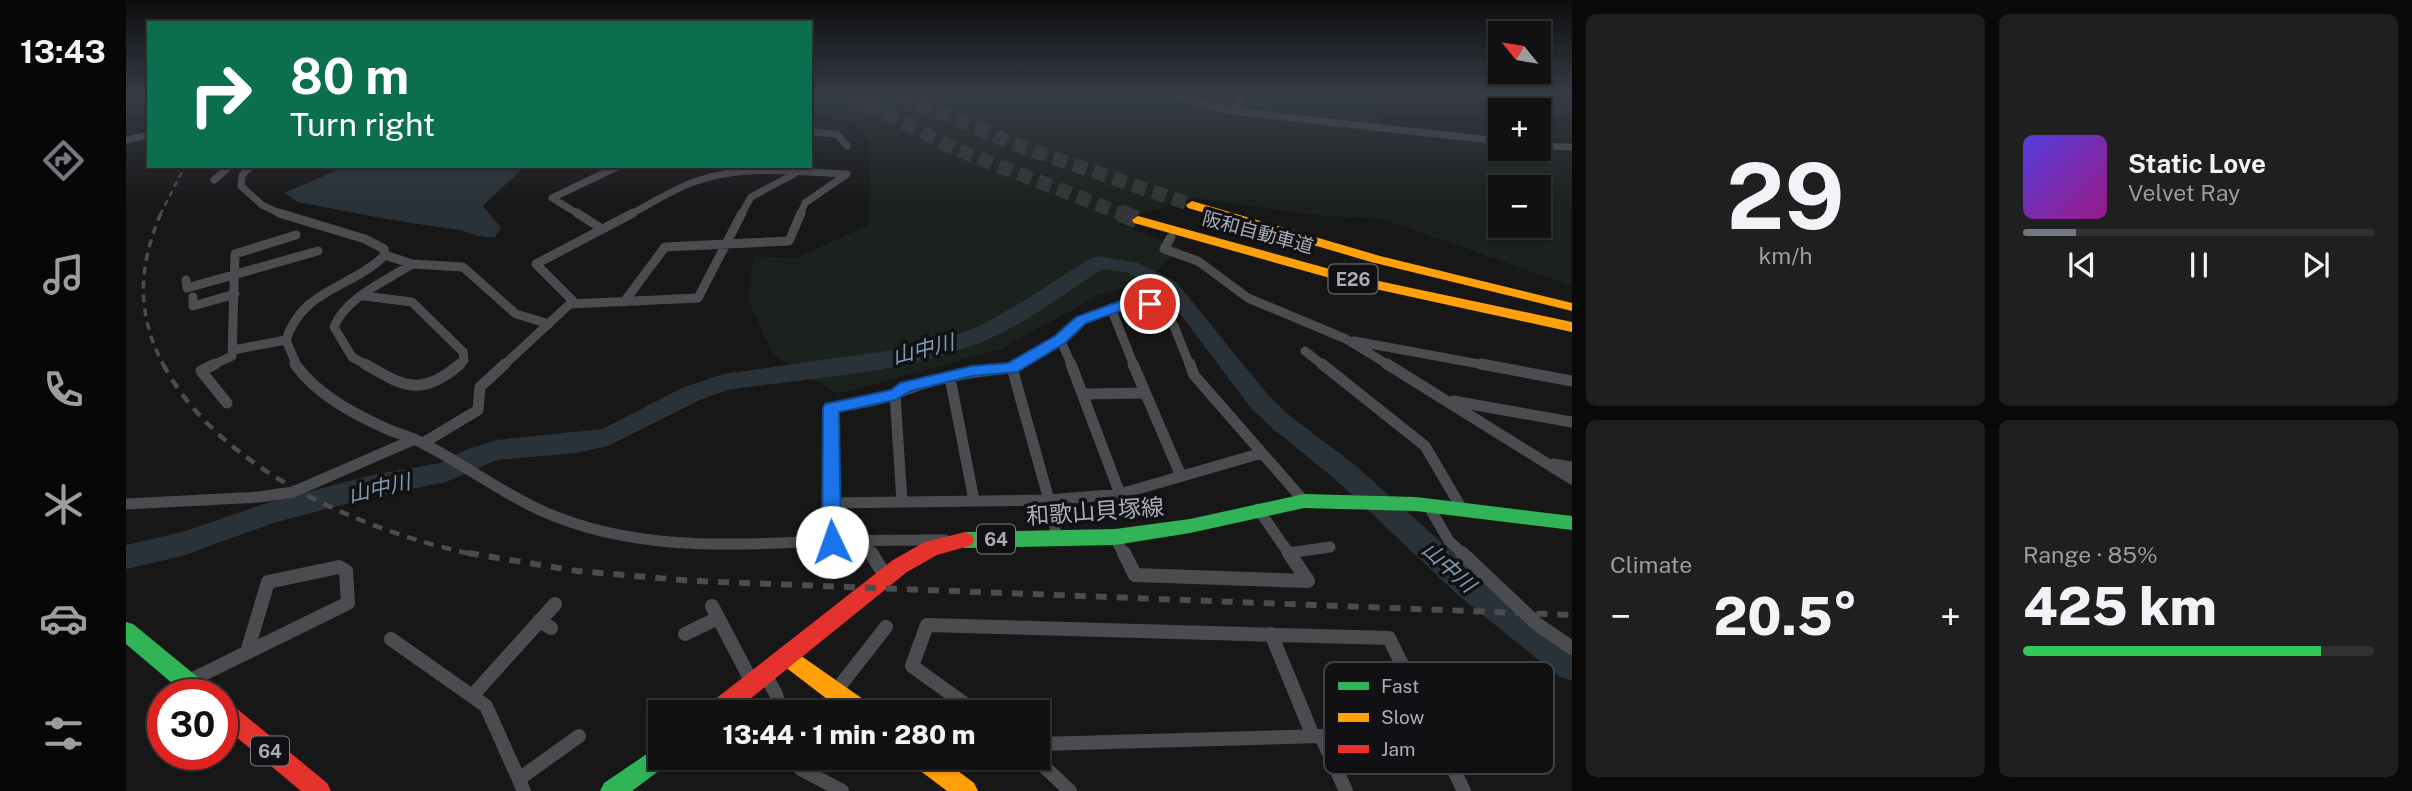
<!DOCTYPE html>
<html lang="en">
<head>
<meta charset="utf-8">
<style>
  :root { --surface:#111; --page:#1e1f1f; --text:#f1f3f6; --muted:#9c9d9f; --line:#303131; --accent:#757880 }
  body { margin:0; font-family:"Public Sans","Noto Sans JP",sans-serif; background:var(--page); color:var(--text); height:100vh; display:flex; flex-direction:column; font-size:26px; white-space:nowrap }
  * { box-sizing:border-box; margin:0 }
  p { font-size:23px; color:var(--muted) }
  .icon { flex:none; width:38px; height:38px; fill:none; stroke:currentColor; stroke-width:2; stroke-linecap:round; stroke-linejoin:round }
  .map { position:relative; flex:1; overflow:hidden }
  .sheet { display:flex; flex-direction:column; gap:14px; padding:14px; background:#090909; width:840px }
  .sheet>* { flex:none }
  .guide { position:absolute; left:21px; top:21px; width:665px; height:147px; border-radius:0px; box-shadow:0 2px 5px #0004,0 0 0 2px var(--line); background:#0b6e4f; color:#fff; overflow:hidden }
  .needle { width:46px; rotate:300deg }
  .controls { position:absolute; left:1362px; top:21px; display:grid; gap:14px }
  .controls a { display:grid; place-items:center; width:63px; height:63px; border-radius:0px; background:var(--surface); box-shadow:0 2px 5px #0004,0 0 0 2px var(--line); font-size:35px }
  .speed { position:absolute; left:21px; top:679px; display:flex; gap:14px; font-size:35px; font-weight:700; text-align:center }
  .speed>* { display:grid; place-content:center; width:91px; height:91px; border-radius:50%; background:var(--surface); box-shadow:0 2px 5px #0004,0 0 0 2px var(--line); line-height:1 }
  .speed .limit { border:10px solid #d22; background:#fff; color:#111 }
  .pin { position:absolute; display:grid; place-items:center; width:60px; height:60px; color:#fff; margin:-30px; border:4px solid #fff; border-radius:50%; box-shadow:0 2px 7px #0007 }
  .me { position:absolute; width:77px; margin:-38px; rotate:357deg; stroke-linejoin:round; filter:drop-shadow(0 0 5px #0008) }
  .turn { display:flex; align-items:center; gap:24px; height:147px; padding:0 28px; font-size:32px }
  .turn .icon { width:91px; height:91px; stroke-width:2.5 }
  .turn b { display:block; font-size:49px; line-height:60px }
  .big { font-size:52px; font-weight:800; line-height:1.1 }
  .sheet .widget { flex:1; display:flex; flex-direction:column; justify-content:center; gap:10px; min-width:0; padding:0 24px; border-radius:10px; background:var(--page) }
  .sheet .dial { align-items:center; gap:0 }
  .dial b { font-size:91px; line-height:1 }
  .song { display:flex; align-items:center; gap:21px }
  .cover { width:84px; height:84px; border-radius:10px; background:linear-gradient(135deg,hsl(250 70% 55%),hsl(310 70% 35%)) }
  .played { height:7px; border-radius:4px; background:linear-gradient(90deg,var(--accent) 15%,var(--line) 15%) }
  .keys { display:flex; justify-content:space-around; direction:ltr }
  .heat { display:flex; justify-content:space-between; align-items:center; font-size:38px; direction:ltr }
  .charge { height:10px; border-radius:5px; background:linear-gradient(90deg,#34c759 85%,var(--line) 0) }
  .sheet .tiles { flex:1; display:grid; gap:14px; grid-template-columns:repeat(2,1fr) }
  .trip { position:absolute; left:522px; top:700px; width:402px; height:70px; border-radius:0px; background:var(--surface); box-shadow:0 2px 5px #0004,0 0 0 2px var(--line); font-weight:800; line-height:70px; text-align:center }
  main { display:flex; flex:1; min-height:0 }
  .tab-bar { display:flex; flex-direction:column; width:126px; justify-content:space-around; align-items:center; background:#070707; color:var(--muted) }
  .tab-bar .icon { width:49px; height:49px }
  .tab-bar .selected { color:var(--accent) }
  .tab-bar b { font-size:32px; color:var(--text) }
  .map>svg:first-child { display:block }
</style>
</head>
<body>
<main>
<nav class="tab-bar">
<b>13:43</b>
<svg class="icon selected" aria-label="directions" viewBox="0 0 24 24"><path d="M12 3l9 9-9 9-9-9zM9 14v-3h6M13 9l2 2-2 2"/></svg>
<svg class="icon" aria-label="music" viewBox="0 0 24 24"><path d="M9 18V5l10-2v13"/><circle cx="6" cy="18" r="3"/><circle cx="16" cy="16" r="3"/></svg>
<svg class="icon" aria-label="phone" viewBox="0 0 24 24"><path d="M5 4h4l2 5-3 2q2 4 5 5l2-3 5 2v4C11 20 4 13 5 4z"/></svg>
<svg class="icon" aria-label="climate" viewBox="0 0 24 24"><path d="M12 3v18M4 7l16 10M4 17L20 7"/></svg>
<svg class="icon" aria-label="car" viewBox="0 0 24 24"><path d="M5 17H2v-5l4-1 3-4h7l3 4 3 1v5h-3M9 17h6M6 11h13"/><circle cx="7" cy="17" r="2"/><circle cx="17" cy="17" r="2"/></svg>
<svg class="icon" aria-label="filters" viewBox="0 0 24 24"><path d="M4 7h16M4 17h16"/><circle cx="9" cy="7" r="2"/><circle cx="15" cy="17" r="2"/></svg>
</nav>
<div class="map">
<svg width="1446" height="791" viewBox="0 0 1446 791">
  <rect width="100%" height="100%" fill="#171717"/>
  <path fill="#1b211c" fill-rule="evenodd" d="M 684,94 L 753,97 L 758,94 L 1029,94 C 1081,117 1141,119 1197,124 C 1256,130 1315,137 1374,145 L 1374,149 L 1405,149 L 1446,154 L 1446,286 L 1257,219 L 1186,215 L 1068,198 L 989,222 L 1055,248 L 1019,281 L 971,296 L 875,349 L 712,394 L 647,355 L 622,299 L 628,256 L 670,258 L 744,224 L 743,140 L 725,122 L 684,115 ZM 1374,187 L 1412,187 L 1412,226 L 1374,226 Z
    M 1055,94 L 1241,94 L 1257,125 L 1125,111 Z
    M 1317,94 L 1388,94 L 1394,96 L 1393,102 L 1424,109 L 1438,105 L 1446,107 L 1446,118 L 1412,116 L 1412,110 L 1379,110 Z"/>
  <path fill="#2a3239" d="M 221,166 L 399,166 L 357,206 L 375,228 L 369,237 C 353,239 342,231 327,229 C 274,222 223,212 172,202 L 158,193 Z"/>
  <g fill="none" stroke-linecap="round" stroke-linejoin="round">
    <path fill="#2a3239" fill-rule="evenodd" d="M 972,256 L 1012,263 L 1050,282 L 1143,396 L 1164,416 L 1229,465 L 1354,577 L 1446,646 L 1446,681 L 1434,677 L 1332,595 L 1209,479 L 1146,428 L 1125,408 L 1036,290 L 1000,272 L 976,269 C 941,292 906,319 867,337 C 794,372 682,378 601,390 L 574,400 L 482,446 L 450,453 L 371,460 L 320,482 L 246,497 L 147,523 L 56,556 L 0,569 L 0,545 L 56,532 L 144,502 L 246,475 L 314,463 L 342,449 L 371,440 L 476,429 L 556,388 L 597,374 L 781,348 L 824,337 L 852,327 L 891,305 L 965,258 Z"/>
    <path stroke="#343537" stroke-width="14" stroke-dasharray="14 7" stroke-linecap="butt" d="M 721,94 L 827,148 L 999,215
      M 772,94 L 890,145 L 1066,205"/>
    <path stroke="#343537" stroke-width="18" stroke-dasharray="18 9" stroke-linecap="butt" d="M 994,213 L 1012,220"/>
    <path stroke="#4b4c50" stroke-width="7" d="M 1047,94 L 1087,107 L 1130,114 L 1374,141
      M 1109,110 L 1118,94
      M 684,132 L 711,134 L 721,146
      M 0,140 L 23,135
      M 1412,146 L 1446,147
      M 126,166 L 116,175 L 115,186 L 136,205 L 157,215
      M 88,180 L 104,166
      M 454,215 L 426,198 L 493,166
      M 503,215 C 525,204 548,188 571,181 C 618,164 672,172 721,174 L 679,203 L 674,215
      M 615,215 L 625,197 L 668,174"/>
    <path stroke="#4b4c50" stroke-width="9" d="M 153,213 L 239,239 L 258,249 L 259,255 C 225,289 177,288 160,340 L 171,366
      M 451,213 L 476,229
      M 1045,237 L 1038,249 L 1072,261 L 1122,298 L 1220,339 L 1264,366
      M 259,255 L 286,264 L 337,267 L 390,314 L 423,324
      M 60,280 L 61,288 L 192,251
      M 238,296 L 286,302 L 337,352 L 338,360 L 332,366
      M 67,297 L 67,306 L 109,294
      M 498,302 L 539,247 L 663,241 L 675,213
      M 444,304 L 572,298 L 616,213
      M 985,308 L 1008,366
      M 934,339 L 946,366
      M 1228,341 L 1364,366
      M 107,350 L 160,340
      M 1179,351 L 1198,366
      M 85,366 L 106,356 L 109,254 L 170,235
      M 242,366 L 226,357 L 208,327 C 220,297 260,281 286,264
      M 377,366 L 447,301 L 410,264 L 507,213
      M 889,366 L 934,339 L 955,320 L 1003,302 L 1024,304 L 1035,309 L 1048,326 L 1064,366"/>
    <path stroke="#4b4c50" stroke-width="11" d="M 89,364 L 75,371 L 101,403
      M 169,364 C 190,394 226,413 259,428 C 272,434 286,437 298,444 C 338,464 374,492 414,510 C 506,552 604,545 702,541 C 741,540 780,540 819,540
      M 239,364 C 277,386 295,398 334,364
      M 892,364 L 886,368 L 923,500
      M 945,364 L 994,494
      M 1007,364 L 1055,476
      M 1196,364 L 1299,446 L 1336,509
      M 1261,364 L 1446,479
      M 1355,364 L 1446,381
      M 824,378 L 848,500
      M 769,394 L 776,502
      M 958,394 L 1018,393
      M 1327,401 L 1446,422
      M 297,443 L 352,410 L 354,387 L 379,364
      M 1136,453 L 1178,501
      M 1427,464 L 1446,467
      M 923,500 L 931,538
      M 923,500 L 994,494 L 1136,453 L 1068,375 L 1064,364
      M 704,503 L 923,500
      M 0,504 L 133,497 L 167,492 L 289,439
      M 1302,505 L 1323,541 L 1338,555
      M 1132,509 L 1164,555
      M 989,537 L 998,555
      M 736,540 L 746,555
      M 706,542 L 705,408 C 725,404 750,402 769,394 C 807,378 845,371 886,368
      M 1162,553 L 1204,547"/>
    <path stroke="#4b4c50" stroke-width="14" d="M 745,553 L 760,577
      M 998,553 L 1009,575 L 1182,581 L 1163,553
      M 1336,553 L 1411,624 L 1446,648
      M 586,606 L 627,684
      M 413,621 L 425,628
      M 559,634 L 592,618
      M 1145,634 L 1187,736
      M 265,639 L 360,706 L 398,791
      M 639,674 L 650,694 L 655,712
      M 61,682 L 222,603 L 220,571 L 213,567 L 142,582 L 121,652
      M 709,692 L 760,627
      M 346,696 L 429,604
      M 850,712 L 786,666 L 801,625 L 1263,638 L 1338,791
      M 912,744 L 1195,736 L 1220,791
      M 665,758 L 675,769 L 716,791
      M 909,758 L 944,791
      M 393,779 L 453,736"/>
    <path fill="#30b455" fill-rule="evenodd" d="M 1178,494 L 1290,497 L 1446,516 L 1446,530 L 1290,511 L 1178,508 L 1064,533 L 989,545 L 839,548 L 832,545 L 830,540 L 832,535 L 839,532 L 989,529 L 1064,519 Z
      M 0,622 L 7,624 L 85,688 L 88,695 L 60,695 L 0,644 Z
      M 534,745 L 534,758 L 545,758 L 542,764 L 506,791 L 474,791 L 478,783 Z"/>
    <path fill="#ff9f0a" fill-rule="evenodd" d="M 1066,201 L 1254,256 L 1446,303 L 1446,311 L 1245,262 L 1062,208 L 1060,205 Z
      M 1012,216 L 1229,276 L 1446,322 L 1446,332 L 1222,283 L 1008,223 L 1006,220 Z
      M 661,646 L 744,704 L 747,712 L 718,712 L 654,663 L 650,656 L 654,649 Z
      M 785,758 L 815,758 L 848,783 L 852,791 L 821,791 L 788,766 Z"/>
    <path fill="#e5322d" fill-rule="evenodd" d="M 839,532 L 846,535 L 848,540 L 846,545 L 811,555 L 781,572 L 608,712 L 580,712 L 583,704 L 767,560 L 799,542 Z
      M 96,700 L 104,703 L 201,783 L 205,791 L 175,791 L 96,725 Z"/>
    <path stroke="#4b4c4f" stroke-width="2.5" stroke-dasharray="6 4.5" stroke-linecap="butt" d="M 34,215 L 59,166"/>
    <path stroke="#4b4c4f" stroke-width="3.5" stroke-dasharray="8 6" stroke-linecap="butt" d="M 35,213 C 12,267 10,314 38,366"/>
    <path stroke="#4b4c4f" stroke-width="4.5" stroke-dasharray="10 8" stroke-linecap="butt" d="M 37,364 C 93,470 238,532 350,555"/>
    <path stroke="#4b4c4f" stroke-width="6" stroke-dasharray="11 10" stroke-linecap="butt" d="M 342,553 L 451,571 L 568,581 L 1446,615"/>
  </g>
  <linearGradient id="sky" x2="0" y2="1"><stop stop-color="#0d0d0d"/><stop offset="0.46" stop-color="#363c47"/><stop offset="1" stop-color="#363c47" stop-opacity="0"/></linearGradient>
  <rect width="1446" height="205" fill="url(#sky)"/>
  <path fill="#1a73e8" stroke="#114b97" stroke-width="2" d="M 1003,298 L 1024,300 L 1031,304 L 1024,309 L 1005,307 L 960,323 L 939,343 L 891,372 L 846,376 L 785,391 L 769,400 L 713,412 L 715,542 L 712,548 L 706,550 L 699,548 L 696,542 L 697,408 L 699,404 L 765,390 L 774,383 L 846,366 L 882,363 L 929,336 L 950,317 Z"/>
  <g text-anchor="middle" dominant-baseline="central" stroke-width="7" stroke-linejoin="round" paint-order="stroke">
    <g fill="#111113" stroke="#7b7e86" stroke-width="2">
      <rect x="1202.5" y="264.5" width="49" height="29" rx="5"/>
      <rect x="851" y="524.5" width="38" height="29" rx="5"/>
      <rect x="125" y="736.5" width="38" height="29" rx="5"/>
    </g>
    <g font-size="18" font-weight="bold" fill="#a8adb8">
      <text x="1227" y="279">E26</text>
      <text x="870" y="539">64</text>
      <text x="144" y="751">64</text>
    </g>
    <g font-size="19" fill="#a8adb8" stroke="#111113">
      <text transform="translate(1132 232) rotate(15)">阪和自動車道</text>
    </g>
    <g font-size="21" font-style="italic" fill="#7f9bb3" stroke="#111113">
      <text transform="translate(797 349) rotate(-14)">山中川</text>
      <text transform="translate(253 488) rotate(-13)">山中川</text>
      <text transform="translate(1323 567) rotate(42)">山中川</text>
    </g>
    <g font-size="23" fill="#a8adb8" stroke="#111113">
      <text transform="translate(969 511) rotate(-4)">和歌山貝塚線</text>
    </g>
  </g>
  <rect x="1198" y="662" width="230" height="112" rx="10" fill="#111113" stroke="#3e4045" stroke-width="2"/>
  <rect x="1212" y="682" width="31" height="8" fill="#30b455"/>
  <rect x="1212" y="713" width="31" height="9" fill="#ff9f0a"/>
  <rect x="1212" y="745" width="31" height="8" fill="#e5322d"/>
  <g font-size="19" fill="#a8adb8">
    <text x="1255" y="693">Fast</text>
    <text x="1255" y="724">Slow</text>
    <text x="1255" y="756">Jam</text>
  </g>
</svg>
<div class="controls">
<a><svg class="needle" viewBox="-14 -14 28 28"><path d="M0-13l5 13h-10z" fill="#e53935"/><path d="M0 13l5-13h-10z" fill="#9c9d9f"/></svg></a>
<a>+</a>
<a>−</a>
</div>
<div class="speed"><div class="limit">30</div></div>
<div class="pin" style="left:1024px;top:304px;background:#d93025"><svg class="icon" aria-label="arrive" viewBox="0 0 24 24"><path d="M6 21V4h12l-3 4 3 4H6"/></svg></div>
<svg class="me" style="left:706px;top:542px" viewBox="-20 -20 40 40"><circle r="19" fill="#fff"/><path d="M0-13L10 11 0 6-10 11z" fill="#1a73e8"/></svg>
<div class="trip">13:44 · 1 min · 280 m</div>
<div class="guide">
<div class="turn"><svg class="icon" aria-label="right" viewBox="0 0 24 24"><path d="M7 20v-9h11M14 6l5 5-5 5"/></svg><div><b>80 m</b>Turn right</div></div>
</div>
</div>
<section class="sheet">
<div class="tiles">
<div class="widget dial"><b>29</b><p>km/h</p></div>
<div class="widget">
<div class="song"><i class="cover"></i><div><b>Static Love</b><p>Velvet Ray</p></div></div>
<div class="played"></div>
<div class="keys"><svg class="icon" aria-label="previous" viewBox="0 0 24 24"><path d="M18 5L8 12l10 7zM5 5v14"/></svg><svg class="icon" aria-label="pause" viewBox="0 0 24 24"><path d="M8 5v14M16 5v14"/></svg><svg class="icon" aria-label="next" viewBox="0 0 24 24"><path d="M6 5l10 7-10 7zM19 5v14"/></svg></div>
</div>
<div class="widget"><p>Climate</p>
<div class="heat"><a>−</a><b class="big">20.5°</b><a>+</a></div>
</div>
<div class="widget"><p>Range · 85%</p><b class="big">425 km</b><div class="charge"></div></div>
</div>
</section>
</main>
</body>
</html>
